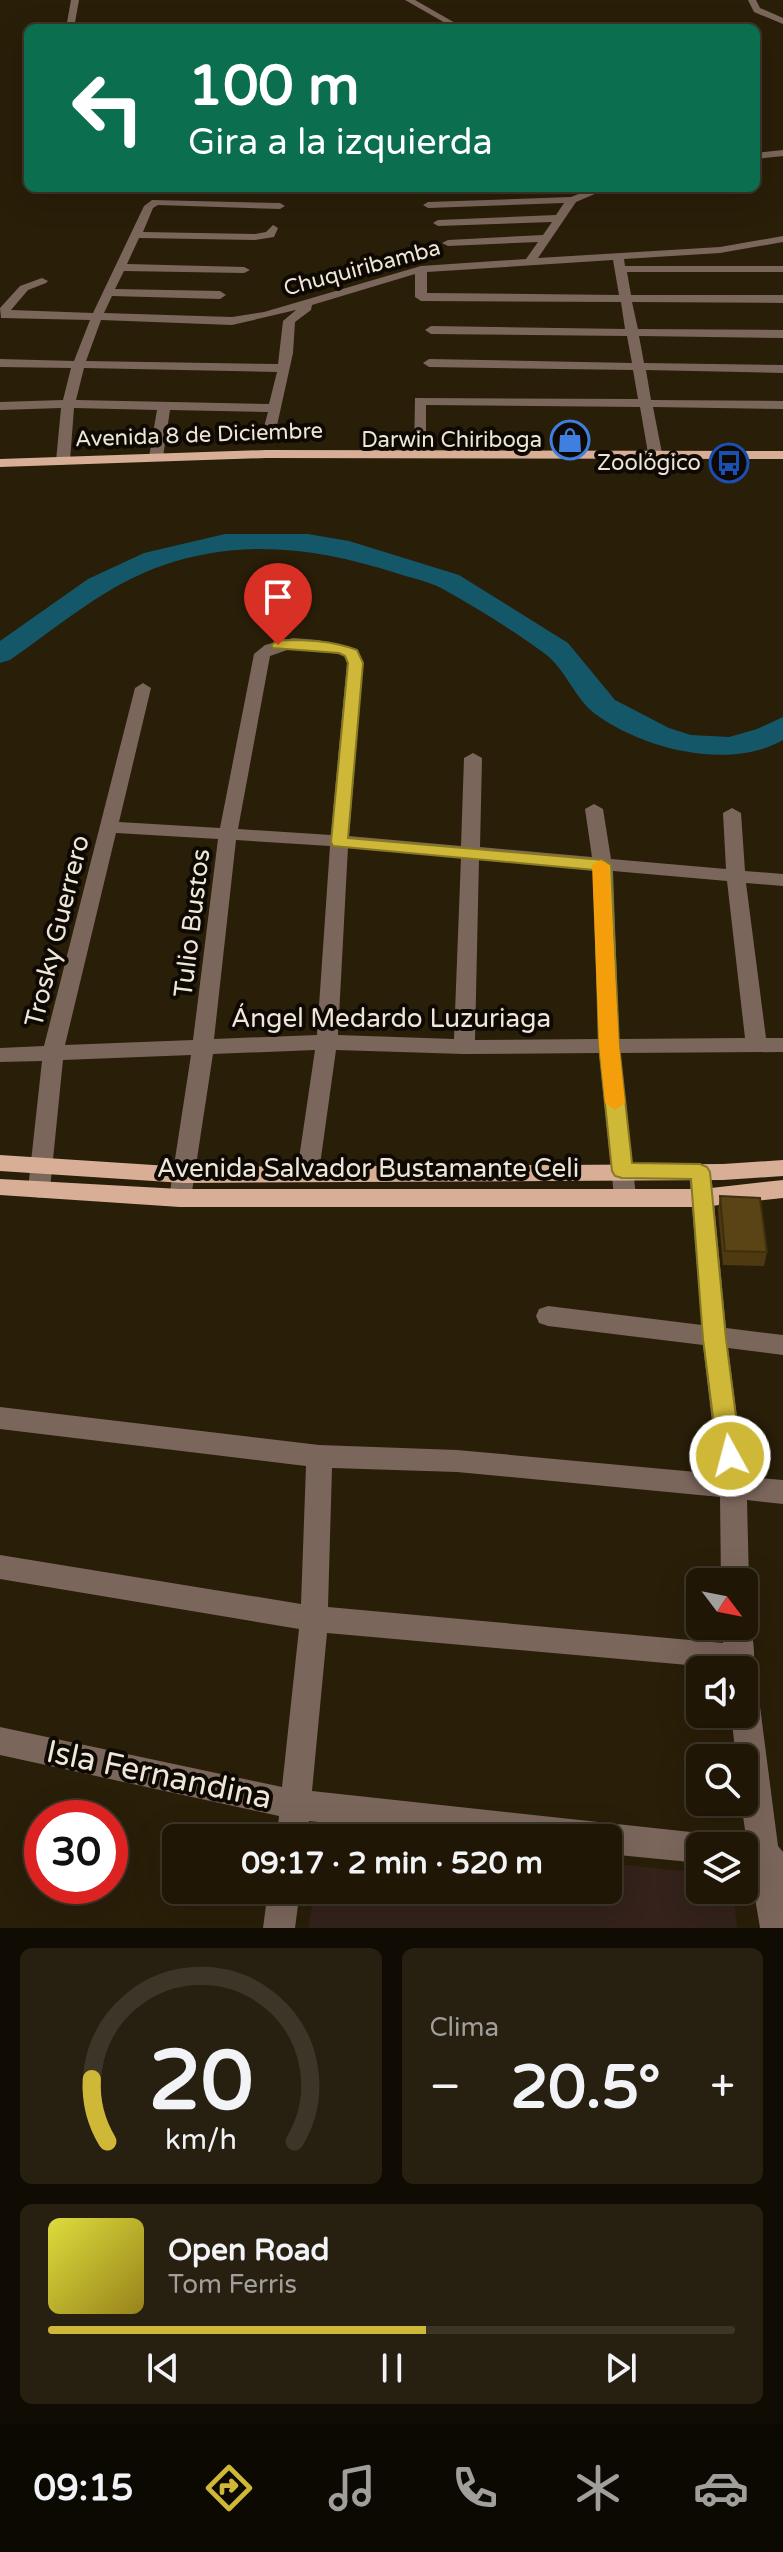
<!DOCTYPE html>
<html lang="es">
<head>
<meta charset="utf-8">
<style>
  :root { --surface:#1f1606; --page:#271f10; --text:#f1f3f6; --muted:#a19f9b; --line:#3c3528; --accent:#cfb837 }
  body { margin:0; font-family:"Varela Round",sans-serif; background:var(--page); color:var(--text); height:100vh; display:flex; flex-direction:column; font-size:30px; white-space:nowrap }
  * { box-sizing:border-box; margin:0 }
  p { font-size:26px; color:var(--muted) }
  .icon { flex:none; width:44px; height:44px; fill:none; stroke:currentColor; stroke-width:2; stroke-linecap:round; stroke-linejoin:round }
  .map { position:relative; height:1928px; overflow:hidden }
  .drawer { display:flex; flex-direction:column; gap:20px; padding:20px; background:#110c03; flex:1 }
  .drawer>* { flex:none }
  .hud { position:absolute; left:24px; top:24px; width:736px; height:168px; border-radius:12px; box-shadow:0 8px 32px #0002,0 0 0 2px var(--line); background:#0b6e4f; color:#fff; overflow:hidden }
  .needle { width:52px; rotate:122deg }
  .controls { position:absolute; left:686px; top:1568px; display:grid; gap:16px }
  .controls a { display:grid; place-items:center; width:72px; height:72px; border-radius:12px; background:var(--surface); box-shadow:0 8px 32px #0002,0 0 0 2px var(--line); font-size:40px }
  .speed { position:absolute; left:24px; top:1800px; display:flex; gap:16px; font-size:40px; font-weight:700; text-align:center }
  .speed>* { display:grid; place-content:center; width:104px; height:104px; border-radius:50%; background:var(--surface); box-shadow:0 8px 32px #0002,0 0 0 2px var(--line); line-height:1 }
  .speed .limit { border:12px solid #d22; background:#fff; color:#111 }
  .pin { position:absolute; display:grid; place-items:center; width:68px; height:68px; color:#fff; margin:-82px -34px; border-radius:50% 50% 50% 0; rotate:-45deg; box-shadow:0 0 8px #0007 }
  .pin .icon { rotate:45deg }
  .me { position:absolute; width:88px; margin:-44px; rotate:353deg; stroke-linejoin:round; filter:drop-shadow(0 0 6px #0008) }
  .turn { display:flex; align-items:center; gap:28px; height:168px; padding:0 32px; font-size:36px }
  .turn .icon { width:104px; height:104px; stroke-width:2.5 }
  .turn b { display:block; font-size:56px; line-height:68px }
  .big { font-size:60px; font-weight:800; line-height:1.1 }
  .drawer .card { flex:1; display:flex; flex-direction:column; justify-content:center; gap:12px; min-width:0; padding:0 28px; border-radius:12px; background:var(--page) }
  .drawer .dial { align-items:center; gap:0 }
  .dial svg { height:208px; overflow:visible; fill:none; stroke:var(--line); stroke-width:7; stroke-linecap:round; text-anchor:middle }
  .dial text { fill:var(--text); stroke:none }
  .song { display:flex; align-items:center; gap:24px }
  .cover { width:96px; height:96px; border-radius:12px; background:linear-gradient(135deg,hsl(60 70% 55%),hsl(50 70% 35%)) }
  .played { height:8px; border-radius:4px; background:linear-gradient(90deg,var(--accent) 55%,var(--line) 55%) }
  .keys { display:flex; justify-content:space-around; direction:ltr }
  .heat { display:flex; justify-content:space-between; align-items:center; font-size:44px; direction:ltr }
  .drawer .tiles { flex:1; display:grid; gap:20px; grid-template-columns:1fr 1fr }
  .card:last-child { grid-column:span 2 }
  .trip { position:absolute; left:162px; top:1824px; width:460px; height:80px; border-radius:12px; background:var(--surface); box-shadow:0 8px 32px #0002,0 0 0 2px var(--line); font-weight:800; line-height:80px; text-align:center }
  .tabs { display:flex; height:128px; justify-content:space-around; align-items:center; background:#0c0902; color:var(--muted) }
  .tabs .icon { width:56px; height:56px }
  .tabs .current { color:var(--accent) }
  .tabs b { font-size:36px; color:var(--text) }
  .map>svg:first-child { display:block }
</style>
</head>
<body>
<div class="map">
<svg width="783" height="1928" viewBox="0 0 783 1928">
  <rect width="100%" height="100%" fill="#291e08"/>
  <path fill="#34221b" d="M 608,1863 L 700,1873 L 700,1890 L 733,1890 L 737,1928 L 308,1928 L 315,1890 L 608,1890 Z"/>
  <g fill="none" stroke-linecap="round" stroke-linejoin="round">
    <path fill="#145768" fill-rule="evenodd" d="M 225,534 L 308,534 L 349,541 L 459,575 L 568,643 L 615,700 L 669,728 L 691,735 L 729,737 L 757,729 L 783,717 L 783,740 C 729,771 642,749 594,713 C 574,697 565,668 544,653 C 512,630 476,607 441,588 C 428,581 410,578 396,573 C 318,548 243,538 164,565 C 107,584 59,626 10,660 L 0,663 L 0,641 L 88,579 L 144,553 Z"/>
    <path fill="#7b665b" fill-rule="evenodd" d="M 71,0 L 79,0 L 74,28 L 66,28 Z
      M 405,0 L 415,0 L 464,28 L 454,28 Z
      M 748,0 L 756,0 L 760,8 L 783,18 L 783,24 L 754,12 Z
      M 783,150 L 783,156 L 756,159 L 756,153 Z
      M 336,188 L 357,188 L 352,191 Z
      M 594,188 L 609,188 L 576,202 L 538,258 L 720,247 L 783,236 L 783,242 L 720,253 L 624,259 L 625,266 L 783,266 L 783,272 L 627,272 L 631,295 L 783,295 L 783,303 L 632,302 L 638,329 L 783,330 L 783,338 L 639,336 L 644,363 L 783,365 L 783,373 L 646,370 L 651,400 L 783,401 L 783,409 L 653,407 L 662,453 L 655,457 L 648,453 L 640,407 L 426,405 L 426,453 L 414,456 L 415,398 L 638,399 L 633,370 L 429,367 L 423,363 L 429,359 L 632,363 L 627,336 L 431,334 L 425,330 L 431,326 L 625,329 L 621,302 L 421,301 L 415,297 L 415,274 L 312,305 L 311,310 L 295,322 L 293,353 L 276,430 L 264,427 L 268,412 L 170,410 L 163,457 L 156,461 L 149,457 L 157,410 L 74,408 L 70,461 L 63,465 L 56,461 L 61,408 L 0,410 L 0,402 L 63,400 L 71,368 L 0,367 L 0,359 L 74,361 L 90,320 L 1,318 L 0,308 L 20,286 L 42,278 L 48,281 L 46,283 L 28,290 L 11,310 L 93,313 L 144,206 L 152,200 L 280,203 L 285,206 L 280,209 L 158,205 L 153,208 L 143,232 L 255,234 L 266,232 L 273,225 L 278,228 L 274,237 L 255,240 L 139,238 L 127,264 L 244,267 L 250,270 L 244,273 L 124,271 L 115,289 L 220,291 L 226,295 L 220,299 L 112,296 L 104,313 L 232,317 L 264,312 L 421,266 L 526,259 L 538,242 L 448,246 L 442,243 L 448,240 L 543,235 L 552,222 L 438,226 L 433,223 L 438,220 L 556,215 L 564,203 L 428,208 L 423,205 L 428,202 L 571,197 ZM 613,260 L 619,295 L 427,293 L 427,272 ZM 296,310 L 283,321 L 278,364 L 86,361 L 101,320 L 232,325 ZM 84,368 L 277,372 L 269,404 L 76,400 Z
      M 741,188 L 751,188 L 751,189 L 746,192 Z
      M 293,638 L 318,640 L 358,650 L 363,663 L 349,836 L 461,846 L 464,758 L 473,753 L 482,758 L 480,847 L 592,857 L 585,809 L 594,804 L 603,809 L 611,859 L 726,869 L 723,813 L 732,808 L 741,813 L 745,871 L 783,874 L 783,886 L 746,883 L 766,1038 L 783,1038 L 783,1052 L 620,1053 L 636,1196 L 633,1202 L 625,1205 L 617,1202 L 614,1196 L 599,1053 L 464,1054 L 336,1050 L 319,1172 L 316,1178 L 308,1180 L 300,1178 L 297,1172 L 315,1050 L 213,1054 L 191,1198 L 188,1204 L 180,1207 L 172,1204 L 169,1198 L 191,1055 L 63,1060 L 50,1189 L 47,1195 L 39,1198 L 31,1195 L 28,1189 L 42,1061 L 0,1062 L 0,1048 L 44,1046 L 135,688 L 143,683 L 151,688 L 119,822 L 220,828 L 254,654 L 265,645 ZM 293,648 L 318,649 L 345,656 L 347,663 L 331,835 L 238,829 L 270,656 ZM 116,833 L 218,839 L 193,1040 L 65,1045 ZM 236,840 L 330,846 L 317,1035 L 214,1039 ZM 348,847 L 461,857 L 454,1039 L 338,1035 ZM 479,859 L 594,869 L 598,1039 L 475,1040 ZM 613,871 L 727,881 L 745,1038 L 619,1039 Z
      M 700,1164 L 708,1166 L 711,1172 L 726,1328 L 783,1335 L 783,1355 L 728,1348 L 745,1477 L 783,1480 L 783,1504 L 747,1500 L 749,1582 L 745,1591 L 744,1582 L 721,1582 L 720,1497 L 457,1472 L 332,1468 L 328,1607 L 723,1643 L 722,1626 L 744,1626 L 744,1616 C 755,1630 757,1664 750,1680 L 744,1682 L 744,1670 L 327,1633 L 312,1791 L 700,1833 L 711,1837 L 715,1846 L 700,1846 L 700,1863 L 608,1854 L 608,1838 L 463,1838 L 309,1821 L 307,1838 L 277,1838 L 279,1816 L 0,1755 L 0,1727 L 282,1787 L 299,1629 L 0,1579 L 0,1555 L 301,1604 L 306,1466 L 0,1429 L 0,1407 L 319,1445 L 457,1450 L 718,1474 L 703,1345 L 548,1326 L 539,1323 L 536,1316 L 539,1309 L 548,1306 L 702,1325 L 689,1172 L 692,1166 Z
      M 744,1685 L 754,1689 L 759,1699 L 778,1846 L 783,1852 L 783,1928 L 760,1928 L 750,1868 L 744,1867 L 744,1846 L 731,1846 L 733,1841 L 746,1837 L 741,1802 L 744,1802 L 744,1758 L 736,1758 L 731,1714 L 744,1714 Z
      M 268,1890 L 300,1890 L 295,1928 L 263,1928 Z"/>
    <path fill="#d8ae97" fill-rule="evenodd" d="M 266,450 L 783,451 L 783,459 L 266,458 L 0,467 L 0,459 Z
      M 0,1155 L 184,1167 L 723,1164 L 783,1160 L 783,1176 L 723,1180 L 184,1183 L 0,1171 Z
      M 0,1179 L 180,1189 L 702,1189 L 783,1180 L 783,1198 L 702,1207 L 180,1207 L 0,1195 Z"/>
  </g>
  <path fill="#4d3a11" d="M 720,1196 L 767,1252 L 764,1266 L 723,1265 L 718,1211 Z"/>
  <path fill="#5a4314" stroke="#3f2f0e" stroke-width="2" d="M 720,1196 L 760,1198 L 767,1252 L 725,1251 Z"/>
  <path fill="#cfb837" stroke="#877824" stroke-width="2" d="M 278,640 C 305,640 331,640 357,650 L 363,663 L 348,838 L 603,860 L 611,865 L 619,1045 L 632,1163 L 700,1164 L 707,1167 L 710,1172 L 726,1339 L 741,1456 L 738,1464 L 730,1467 L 721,1464 L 718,1456 L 703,1339 L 691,1179 L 622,1178 L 615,1176 L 612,1171 L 599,1045 L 594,870 L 333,846 L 331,842 L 348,663 L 345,656 L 339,653 L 273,648 L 271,645 Z"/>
  <path fill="#f59e0b" d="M 601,860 L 609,865 L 619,1045 L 625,1103 L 615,1110 L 605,1103 L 599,1045 L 592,865 Z"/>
  <defs>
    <symbol id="shop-ring" viewBox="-11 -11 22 22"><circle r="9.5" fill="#0e0903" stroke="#3f7fe0" stroke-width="1.5"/><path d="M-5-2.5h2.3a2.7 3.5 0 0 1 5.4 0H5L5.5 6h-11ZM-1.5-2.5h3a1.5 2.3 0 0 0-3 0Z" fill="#3f7fe0"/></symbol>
    <symbol id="bus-ring" viewBox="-11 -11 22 22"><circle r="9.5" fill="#0e0903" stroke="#1a4fb4" stroke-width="1.5"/><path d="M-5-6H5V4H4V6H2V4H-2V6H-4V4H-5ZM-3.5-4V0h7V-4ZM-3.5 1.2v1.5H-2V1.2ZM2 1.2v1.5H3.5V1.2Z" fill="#1a4fb4"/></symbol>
  </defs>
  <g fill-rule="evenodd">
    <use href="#shop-ring" x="548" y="418" width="44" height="44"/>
    <use href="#bus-ring" x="707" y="441" width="44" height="44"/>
  </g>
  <g text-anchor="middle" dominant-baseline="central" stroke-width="8" stroke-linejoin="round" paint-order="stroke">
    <g font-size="22" fill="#eee6d9" stroke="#0e0903">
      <text transform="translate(362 268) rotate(-15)">Chuquiribamba</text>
      <text transform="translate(199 435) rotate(-2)">Avenida 8 de Diciembre</text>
    </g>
    <g font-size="22" fill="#eee6d9" stroke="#0e0903" text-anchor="end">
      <text x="542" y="440">Darwin Chiriboga</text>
      <text x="701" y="463">Zoológico</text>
    </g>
    <g font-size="26" fill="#eee6d9" stroke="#0e0903">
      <text transform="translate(192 923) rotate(-83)">Tulio Bustos</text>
      <text transform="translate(57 931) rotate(-76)">Trosky Guerrero</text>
      <text x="391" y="1018">Ángel Medardo Luzuriaga</text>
      <text x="368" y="1168">Avenida Salvador Bustamante Celi</text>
    </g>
    <g font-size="32" fill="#eee6d9" stroke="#0e0903">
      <text transform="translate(159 1775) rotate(12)">Isla Fernandina</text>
    </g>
  </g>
</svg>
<div class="controls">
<a><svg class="needle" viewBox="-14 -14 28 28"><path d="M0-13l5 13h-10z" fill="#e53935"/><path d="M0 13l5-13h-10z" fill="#a19f9b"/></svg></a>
<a><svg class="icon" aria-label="sound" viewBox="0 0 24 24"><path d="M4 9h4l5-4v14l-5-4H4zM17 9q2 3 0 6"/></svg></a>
<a><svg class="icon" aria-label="search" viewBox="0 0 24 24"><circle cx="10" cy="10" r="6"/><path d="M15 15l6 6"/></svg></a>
<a><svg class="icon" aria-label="layers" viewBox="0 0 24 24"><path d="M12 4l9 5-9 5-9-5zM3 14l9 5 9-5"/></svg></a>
</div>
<div class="speed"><div class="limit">30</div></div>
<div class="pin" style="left:278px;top:645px;background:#d93025"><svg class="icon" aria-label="arrive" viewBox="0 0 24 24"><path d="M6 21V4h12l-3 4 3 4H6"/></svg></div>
<svg class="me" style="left:730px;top:1456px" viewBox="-20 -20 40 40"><circle r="17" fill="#cfb837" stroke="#fff" stroke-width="3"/><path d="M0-11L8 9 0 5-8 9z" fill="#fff"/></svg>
<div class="trip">09:17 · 2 min · 520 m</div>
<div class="hud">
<div class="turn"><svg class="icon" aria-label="left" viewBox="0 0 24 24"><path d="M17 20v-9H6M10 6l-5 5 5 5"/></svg><div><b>100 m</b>Gira a la izquierda</div></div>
</div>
</div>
<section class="drawer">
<div class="tiles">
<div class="card dial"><svg viewBox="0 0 100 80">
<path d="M14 69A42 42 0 1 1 86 69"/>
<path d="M14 69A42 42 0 0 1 8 45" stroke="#cfb837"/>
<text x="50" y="56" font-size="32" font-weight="700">20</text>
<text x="50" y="72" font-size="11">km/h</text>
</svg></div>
<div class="card"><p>Clima</p>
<div class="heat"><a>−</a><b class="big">20.5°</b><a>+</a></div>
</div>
<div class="card">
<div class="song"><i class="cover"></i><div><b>Open Road</b><p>Tom Ferris</p></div></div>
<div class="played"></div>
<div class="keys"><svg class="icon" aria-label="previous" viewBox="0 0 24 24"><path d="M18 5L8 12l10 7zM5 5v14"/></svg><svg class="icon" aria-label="pause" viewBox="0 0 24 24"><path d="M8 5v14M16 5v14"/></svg><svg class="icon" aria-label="next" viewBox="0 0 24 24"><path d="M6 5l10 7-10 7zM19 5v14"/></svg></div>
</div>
</div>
</section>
<nav class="tabs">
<b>09:15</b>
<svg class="icon current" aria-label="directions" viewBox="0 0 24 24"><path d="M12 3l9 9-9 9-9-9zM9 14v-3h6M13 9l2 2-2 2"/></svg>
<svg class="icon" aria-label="music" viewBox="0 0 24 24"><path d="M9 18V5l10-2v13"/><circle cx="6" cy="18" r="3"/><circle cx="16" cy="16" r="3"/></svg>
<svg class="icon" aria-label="phone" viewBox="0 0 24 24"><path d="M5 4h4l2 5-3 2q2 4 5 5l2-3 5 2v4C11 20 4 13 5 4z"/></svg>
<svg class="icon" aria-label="climate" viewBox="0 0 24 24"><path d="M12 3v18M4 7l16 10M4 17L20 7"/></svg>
<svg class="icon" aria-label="car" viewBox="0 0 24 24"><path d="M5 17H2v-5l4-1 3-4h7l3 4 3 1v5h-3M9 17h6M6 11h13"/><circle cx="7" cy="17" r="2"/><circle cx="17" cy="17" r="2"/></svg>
</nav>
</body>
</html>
